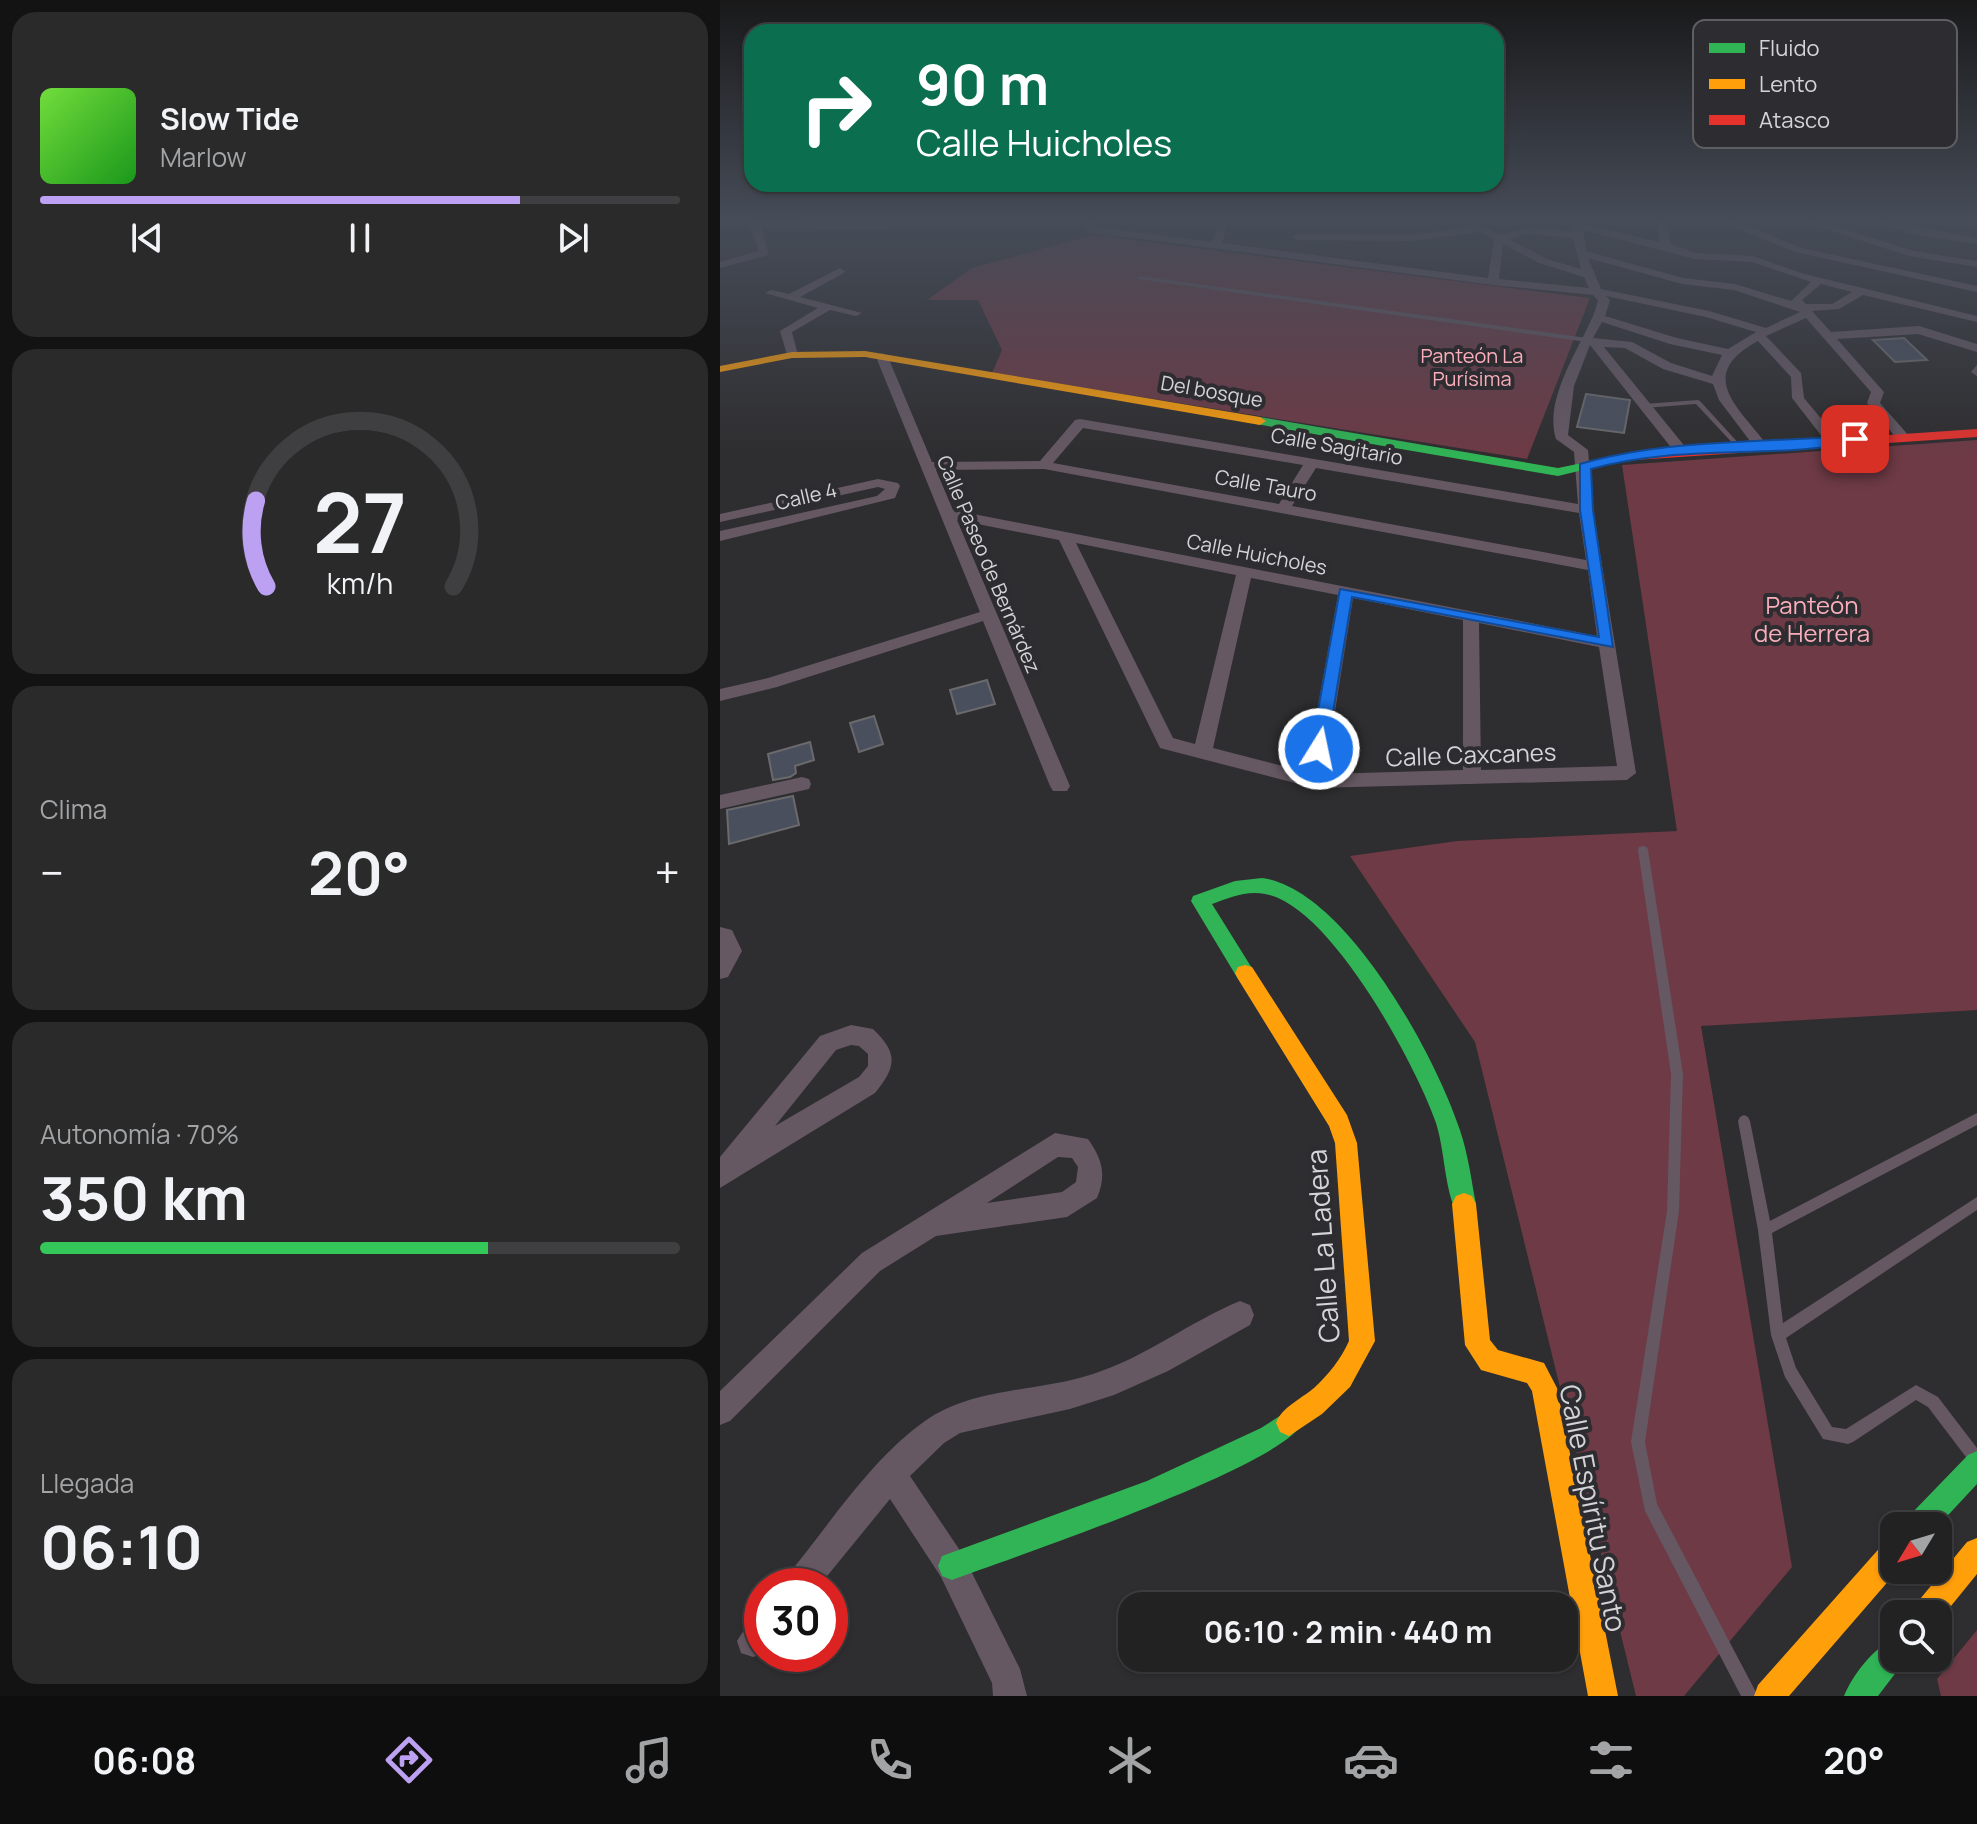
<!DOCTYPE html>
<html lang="es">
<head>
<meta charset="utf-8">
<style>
  :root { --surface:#222223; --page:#2a2a2b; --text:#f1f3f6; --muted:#a2a4a6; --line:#3f3f41; --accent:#bca0f2 }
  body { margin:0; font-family:Manrope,sans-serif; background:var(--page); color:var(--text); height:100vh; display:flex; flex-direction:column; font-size:30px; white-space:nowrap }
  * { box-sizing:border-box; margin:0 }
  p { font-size:26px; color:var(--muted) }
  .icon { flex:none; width:44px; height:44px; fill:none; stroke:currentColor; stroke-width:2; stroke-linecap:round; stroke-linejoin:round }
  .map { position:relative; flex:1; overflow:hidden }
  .details { display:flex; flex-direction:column; gap:12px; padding:12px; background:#131313; width:720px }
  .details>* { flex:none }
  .top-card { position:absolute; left:24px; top:24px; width:760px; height:168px; border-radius:24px; box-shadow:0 2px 6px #0004,0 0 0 2px var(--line); background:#0b6e4f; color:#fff; overflow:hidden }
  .needle { width:52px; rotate:232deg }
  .buttons { position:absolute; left:1160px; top:1512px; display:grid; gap:16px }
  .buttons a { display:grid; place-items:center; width:72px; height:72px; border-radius:16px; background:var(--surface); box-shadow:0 2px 6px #0004,0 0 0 2px var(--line); font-size:40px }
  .speed { position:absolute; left:24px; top:1568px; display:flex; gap:16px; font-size:40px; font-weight:700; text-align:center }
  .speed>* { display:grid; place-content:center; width:104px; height:104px; border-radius:50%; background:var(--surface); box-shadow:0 2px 6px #0004,0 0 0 2px var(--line); line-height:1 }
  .speed .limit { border:12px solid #d22; background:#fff; color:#111 }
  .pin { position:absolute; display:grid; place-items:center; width:68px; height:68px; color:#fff; margin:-34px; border-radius:16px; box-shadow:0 4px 12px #0006 }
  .me { position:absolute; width:88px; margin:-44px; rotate:10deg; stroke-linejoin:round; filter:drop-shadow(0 0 6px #0008) }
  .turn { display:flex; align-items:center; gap:28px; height:168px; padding:0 40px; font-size:36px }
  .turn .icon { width:104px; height:104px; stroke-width:2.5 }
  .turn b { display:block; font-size:56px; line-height:68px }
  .big { font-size:60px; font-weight:700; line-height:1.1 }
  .details .card { flex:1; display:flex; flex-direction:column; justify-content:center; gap:12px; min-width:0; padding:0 28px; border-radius:24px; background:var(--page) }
  .details .dial { align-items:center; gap:0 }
  .dial svg { height:208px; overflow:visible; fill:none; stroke:var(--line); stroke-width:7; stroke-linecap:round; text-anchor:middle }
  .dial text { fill:var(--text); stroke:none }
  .song { display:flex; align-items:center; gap:24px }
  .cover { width:96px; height:96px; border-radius:12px; background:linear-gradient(135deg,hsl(100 70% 55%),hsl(120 70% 35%)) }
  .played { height:8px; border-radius:4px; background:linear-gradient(90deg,var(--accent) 75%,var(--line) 75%) }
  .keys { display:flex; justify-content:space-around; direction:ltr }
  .heat { display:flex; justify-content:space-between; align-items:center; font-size:44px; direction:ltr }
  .charge { height:12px; border-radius:6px; background:linear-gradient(90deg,#34c759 70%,var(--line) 0) }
  .trip { position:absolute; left:398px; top:1592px; width:460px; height:80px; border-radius:24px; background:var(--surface); box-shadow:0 2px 6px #0004,0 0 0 2px var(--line); font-weight:700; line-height:80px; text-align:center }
  .tab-bar { display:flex; height:128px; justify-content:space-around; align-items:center; background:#0e0e0e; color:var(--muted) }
  .tab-bar .icon { width:56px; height:56px }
  .tab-bar .selected { color:var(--accent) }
  .tab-bar b { font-size:36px; color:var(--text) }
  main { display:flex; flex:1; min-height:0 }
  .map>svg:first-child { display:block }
</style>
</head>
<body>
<main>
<section class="details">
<div class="card">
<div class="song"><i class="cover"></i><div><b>Slow Tide</b><p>Marlow</p></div></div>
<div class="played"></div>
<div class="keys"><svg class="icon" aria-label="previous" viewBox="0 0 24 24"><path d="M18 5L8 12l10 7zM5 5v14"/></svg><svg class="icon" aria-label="pause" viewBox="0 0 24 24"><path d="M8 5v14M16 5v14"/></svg><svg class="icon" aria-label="next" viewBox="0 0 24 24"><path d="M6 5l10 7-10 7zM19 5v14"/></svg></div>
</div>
<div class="card dial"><svg viewBox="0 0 100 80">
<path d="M14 69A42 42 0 1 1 86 69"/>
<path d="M14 69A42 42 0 0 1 10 36" stroke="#bca0f2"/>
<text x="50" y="56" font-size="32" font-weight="700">27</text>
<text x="50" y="72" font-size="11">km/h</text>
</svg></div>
<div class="card"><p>Clima</p>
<div class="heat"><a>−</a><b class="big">20°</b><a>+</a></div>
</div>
<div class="card"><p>Autonomía · 70%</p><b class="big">350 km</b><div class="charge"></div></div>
<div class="card"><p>Llegada</p><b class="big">06:10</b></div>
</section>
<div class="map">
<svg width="1257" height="1696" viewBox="0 0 1257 1696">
  <rect width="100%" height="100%" fill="#2e2d2f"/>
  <path fill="#6d3a45" d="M 373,235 L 870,298 L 807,459 L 272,373 L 282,350 L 258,300 L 207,300 L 252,268 Z
    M 1257,440 L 1257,1010 L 981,1026 L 1072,1567 L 964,1696 L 916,1696 L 755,1042 L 630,856 L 737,841 L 957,831 L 902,465 Z
    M 1257,1630 L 1257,1696 L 1221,1696 L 1217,1679 Z"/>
  <path fill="#4a4f5e" stroke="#6a6a6c" stroke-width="2" d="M 1184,338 L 1207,360 L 1175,362 L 1153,340 Z
    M 866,394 L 910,400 L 904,433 L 857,427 Z
    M 267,680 L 275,704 L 237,714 L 230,690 Z
    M 154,716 L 163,744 L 139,752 L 130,723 Z
    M 90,742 L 94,760 L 75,766 L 76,773 L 70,777 L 53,780 L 48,754 Z
    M 73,796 L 79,825 L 9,844 L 7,810 Z"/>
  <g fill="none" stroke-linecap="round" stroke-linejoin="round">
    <path fill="#655863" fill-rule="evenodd" d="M 420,276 L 867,338 L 870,340 L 867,342 L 418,279 L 417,278 Z
      M 978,400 L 980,401 L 1022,447 L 1022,449 L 1018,449 L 976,404 L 924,408 L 921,406 L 924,404 Z
      M 923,846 L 927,847 L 928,850 L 963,1074 L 959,1211 L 925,1442 L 937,1504 L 1038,1696 L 1021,1696 L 925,1511 L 911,1442 L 947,1211 L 951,1074 L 918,850 L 919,847 Z
      M 1257,1113 L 1257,1125 L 1052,1233 L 1063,1323 L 1257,1197 L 1257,1210 L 1066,1338 L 1076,1368 L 1112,1427 L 1126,1429 L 1196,1385 L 1218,1397 L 1257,1448 L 1257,1467 L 1252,1465 L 1208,1407 L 1196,1400 L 1133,1442 L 1128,1444 L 1103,1439 L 1065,1377 L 1051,1335 L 1038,1230 L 1018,1121 L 1020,1117 L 1024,1115 L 1028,1117 L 1030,1121 L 1050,1221 Z"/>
    <path fill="#655863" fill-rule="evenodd" d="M 28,220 L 162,225 L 165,220 L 176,220 L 165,231 L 41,227 L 49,255 L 0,268 L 0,262 L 39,251 Z
      M 368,220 L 378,220 L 376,227 L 492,242 L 499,220 L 509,220 L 502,243 L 768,278 L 774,239 L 760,232 L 691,241 L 577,240 L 572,237 L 577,234 L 691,235 L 751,227 L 746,223 L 749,220 L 781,235 L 807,228 L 853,231 L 852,220 L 862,220 L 862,224 L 940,242 L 937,227 L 927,220 L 940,220 L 947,226 L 951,244 L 976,253 L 1033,256 L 1081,273 L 1257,316 L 1257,322 L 1143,295 L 1119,309 L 1092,311 L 1111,332 L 1199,326 L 1257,344 L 1257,352 L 1198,334 L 1117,339 L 1164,392 L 1160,403 L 1190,437 L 1183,441 L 1178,440 L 1147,403 L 1151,392 L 1086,318 L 1046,336 L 1081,373 L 1084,398 L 1119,440 L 1107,443 L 1072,398 L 1071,377 L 1038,341 C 975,375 1018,407 1048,446 L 1041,450 L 1036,449 L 999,400 L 993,384 L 943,369 L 905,348 L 884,347 L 967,449 L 967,455 L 957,455 L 870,345 L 854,386 L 848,435 L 868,450 L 873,510 L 916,773 L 907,780 L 594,788 L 440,748 L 339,540 L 237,520 L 350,786 L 347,791 L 333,791 L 330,786 L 263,621 L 57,687 L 0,701 L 0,689 L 48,678 L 260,612 L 156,357 L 162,353 L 168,357 L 212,462 L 320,461 L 355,420 L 360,419 L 858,504 L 854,452 L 836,439 C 823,398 861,347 875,311 L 878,300 L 873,295 L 773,285 L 370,232 L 365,229 ZM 863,230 L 975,259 L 1032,262 L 1091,282 L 1071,301 L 1015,284 L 963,278 L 866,251 ZM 807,234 L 853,238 L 861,269 L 827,259 L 789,239 ZM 783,244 L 819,263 L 864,277 L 869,288 L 779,279 ZM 868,258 L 962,284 L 1014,290 L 1080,312 L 1046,328 L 989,311 L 881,289 ZM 1101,284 L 1132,292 L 1112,304 L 1086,304 L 1082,300 ZM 886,296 L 986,317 L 1036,332 L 1008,349 L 957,338 L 885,316 L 890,300 ZM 882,322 L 950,344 L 1002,355 L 992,376 L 951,363 L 912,342 L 873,338 ZM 363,428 L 583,465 L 559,504 L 333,463 ZM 596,468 L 859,513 L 866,560 L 572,506 ZM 324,469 L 868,570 L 877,636 L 233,510 L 216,470 ZM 356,543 L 516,575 L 475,744 L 453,738 ZM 531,578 L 618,595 L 586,772 L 493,748 ZM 633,598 L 743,620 L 743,770 L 605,774 ZM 759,623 L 879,647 L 897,766 L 761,770 Z
      M 997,220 L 1012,220 L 1082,248 L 1257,286 L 1257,292 L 1075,252 Z
      M 1077,220 L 1094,220 L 1194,251 L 1257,261 L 1257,267 L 1189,256 Z
      M 1147,220 L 1165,220 L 1257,238 L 1257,244 L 1192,234 Z
      M 120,268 L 125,271 L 124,273 L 80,297 L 142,313 L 136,316 L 110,310 L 72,332 L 78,355 L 68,358 L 60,331 L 98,308 L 45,293 L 51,290 L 69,294 Z
      M 1257,365 L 1257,376 L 1251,372 Z
      M 158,479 L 178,483 L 180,486 L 175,498 L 0,541 L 0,531 L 157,496 L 165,489 L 158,487 L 0,522 L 0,514 Z
      M 82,777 L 89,779 L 91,784 L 89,789 L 0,809 L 0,795 Z
      M 0,927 L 12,930 L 22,951 L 8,977 L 0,979 Z
      M 131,1025 L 153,1029 C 178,1053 177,1066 155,1093 L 0,1188 L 0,1157 L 100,1036 ZM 131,1045 L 139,1046 L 148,1054 L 148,1066 L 139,1077 L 55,1126 L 116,1050 Z
      M 335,1133 L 368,1139 C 382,1159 387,1174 377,1198 L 347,1217 L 216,1236 L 160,1271 L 10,1421 L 0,1425 L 0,1391 L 142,1253 ZM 338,1157 L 352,1158 L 358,1167 L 356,1182 L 342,1192 L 267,1203 Z
      M 520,1301 L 530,1305 L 534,1315 L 530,1325 L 448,1371 L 394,1395 L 350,1409 L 240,1433 L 224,1443 L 190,1476 L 243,1555 L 300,1669 L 307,1696 L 273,1696 L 272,1683 L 221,1577 L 170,1499 L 99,1586 L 63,1586 L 68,1575 C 109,1525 152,1458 205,1421 C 253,1387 319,1392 373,1374 C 426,1357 469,1322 520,1301 Z
      M 42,1614 L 42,1654 L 33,1657 L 21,1653 L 17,1641 L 31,1619 Z"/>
    <path fill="#30b455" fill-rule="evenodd" d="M 540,417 L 838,468 L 915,452 L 921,456 L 838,476 L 536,424 L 536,418 Z
      M 542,878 C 624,889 712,1050 737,1122 C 746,1145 750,1170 754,1194 L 756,1204 L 752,1212 L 744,1215 L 736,1212 C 724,1185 725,1152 716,1123 C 696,1065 610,905 545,894 C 527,890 508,898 492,904 L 535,973 L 532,979 L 525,981 L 518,979 L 471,901 L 473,896 L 515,881 Z
      M 569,1410 L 578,1414 L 582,1423 C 564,1466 288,1559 232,1580 L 222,1576 L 218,1566 L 222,1556 L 427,1481 L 541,1428 Z
      M 1257,1451 L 1257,1484 L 1218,1526 L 1185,1526 L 1189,1516 L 1248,1455 Z
      M 1174,1639 L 1174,1658 L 1187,1658 L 1158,1696 L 1124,1696 C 1132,1676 1154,1647 1174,1639 Z"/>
    <path fill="#ff9f0a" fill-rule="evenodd" d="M 145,351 L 540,417 L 546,421 L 540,425 L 145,357 L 72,358 L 0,372 L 0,366 L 72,352 Z
      M 525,965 L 532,967 L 627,1115 L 637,1143 L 655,1341 L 630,1387 L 602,1414 L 569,1436 L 560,1432 L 556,1423 C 562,1407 581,1399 594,1388 C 609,1374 621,1359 629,1341 L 615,1143 L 609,1126 L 518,979 L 515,973 L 518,967 Z
      M 744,1193 L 752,1196 L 756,1204 L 770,1340 L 778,1350 L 824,1363 L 837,1388 L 898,1696 L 868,1696 L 812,1391 L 807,1383 L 761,1370 L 745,1345 L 732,1204 L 736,1196 Z
      M 1257,1538 L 1257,1574 L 1218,1622 L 1218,1614 L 1192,1614 L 1196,1604 L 1247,1542 Z
      M 1174,1539 L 1174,1570 L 1178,1570 L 1069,1696 L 1034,1696 L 1038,1685 L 1164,1543 Z"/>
    <path fill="#e5322d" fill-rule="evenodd" d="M 1257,429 L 1257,437 L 915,460 L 909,456 L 915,452 Z"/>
  </g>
  <linearGradient id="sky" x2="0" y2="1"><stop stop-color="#19191a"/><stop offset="0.48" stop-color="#464c58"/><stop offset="1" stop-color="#464c58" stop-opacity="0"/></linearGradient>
  <rect width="1257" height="458" fill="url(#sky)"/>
  <path fill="#1a73e8" stroke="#114b97" stroke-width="2" d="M 1135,436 L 1142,439 L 1140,442 C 1052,459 957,444 871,469 L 873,510 L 893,647 L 632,597 L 607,749 L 599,755 L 591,749 L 620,589 L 879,637 L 860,510 L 860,464 C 945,439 1047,442 1135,436 Z"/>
  <g text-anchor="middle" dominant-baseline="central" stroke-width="8" stroke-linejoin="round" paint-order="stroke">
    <g font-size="20" fill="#faadba" stroke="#2d2c30">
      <text x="752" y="355">Panteón La<tspan x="752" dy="23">Purísima</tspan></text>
    </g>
    <g font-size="20" fill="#d4d4d6" stroke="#2d2c30">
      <text transform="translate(492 391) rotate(10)">Del bosque</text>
      <text transform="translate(617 446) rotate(10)">Calle Sagitario</text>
      <text transform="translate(546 485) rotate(10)">Calle Tauro</text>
      <text transform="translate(86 496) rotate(-13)">Calle 4</text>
      <text transform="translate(537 554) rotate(11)">Calle Huicholes</text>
      <text transform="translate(269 564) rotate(67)">Calle Paseo de Bernárdez</text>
    </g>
    <g font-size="24" fill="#faadba" stroke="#2d2c30">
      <text x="1092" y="604">Panteón<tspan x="1092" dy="28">de Herrera</tspan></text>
    </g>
    <g font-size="24" fill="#d4d4d6" stroke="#2d2c30">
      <text transform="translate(751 754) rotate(-2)">Calle Caxcanes</text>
    </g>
    <g font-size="28" fill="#d4d4d6" stroke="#2d2c30">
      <text transform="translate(602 1246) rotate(-94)">Calle La Ladera</text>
      <text transform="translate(874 1508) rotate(79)">Calle Espíritu Santo</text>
    </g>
  </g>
  <rect x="973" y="20" width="264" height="128" rx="12" fill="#2d2c30" stroke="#5f5e62" stroke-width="2"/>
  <rect x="989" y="43" width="36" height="10" fill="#30b455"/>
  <rect x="989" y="79" width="36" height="10" fill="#ff9f0a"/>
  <rect x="989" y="115" width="36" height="10" fill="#e5322d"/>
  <g font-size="22" fill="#d4d4d6">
    <text x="1039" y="56">Fluido</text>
    <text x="1039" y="92">Lento</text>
    <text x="1039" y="128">Atasco</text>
  </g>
</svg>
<div class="buttons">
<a><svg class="needle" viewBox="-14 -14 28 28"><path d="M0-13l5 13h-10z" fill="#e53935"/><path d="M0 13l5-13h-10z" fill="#a2a4a6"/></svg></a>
<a><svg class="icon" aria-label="search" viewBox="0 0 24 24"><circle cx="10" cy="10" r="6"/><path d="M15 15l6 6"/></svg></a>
</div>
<div class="speed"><div class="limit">30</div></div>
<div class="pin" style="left:1135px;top:439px;background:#d93025"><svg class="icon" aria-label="arrive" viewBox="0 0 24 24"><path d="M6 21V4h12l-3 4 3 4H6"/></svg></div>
<svg class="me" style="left:599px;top:749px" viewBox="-20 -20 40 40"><circle r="17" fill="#1a73e8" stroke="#fff" stroke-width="3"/><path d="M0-11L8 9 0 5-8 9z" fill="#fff"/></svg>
<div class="trip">06:10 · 2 min · 440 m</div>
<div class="top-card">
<div class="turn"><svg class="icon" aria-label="right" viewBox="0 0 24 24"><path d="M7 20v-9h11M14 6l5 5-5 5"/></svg><div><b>90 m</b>Calle Huicholes</div></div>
</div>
</div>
</main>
<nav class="tab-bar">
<b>06:08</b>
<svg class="icon selected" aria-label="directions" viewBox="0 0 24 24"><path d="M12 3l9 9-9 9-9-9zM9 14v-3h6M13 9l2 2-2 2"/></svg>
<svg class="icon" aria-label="music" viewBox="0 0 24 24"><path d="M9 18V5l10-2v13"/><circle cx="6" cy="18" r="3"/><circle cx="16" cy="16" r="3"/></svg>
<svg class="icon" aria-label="phone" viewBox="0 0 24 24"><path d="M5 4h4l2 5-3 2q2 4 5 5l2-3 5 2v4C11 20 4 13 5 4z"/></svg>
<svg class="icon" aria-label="climate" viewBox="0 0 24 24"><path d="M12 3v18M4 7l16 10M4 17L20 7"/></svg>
<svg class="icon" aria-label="car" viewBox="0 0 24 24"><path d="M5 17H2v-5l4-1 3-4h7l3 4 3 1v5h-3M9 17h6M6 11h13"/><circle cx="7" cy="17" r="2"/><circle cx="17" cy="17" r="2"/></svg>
<svg class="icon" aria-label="filters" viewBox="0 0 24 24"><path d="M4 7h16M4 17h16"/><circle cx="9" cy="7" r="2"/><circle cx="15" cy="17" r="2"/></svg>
<b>20°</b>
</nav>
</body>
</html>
